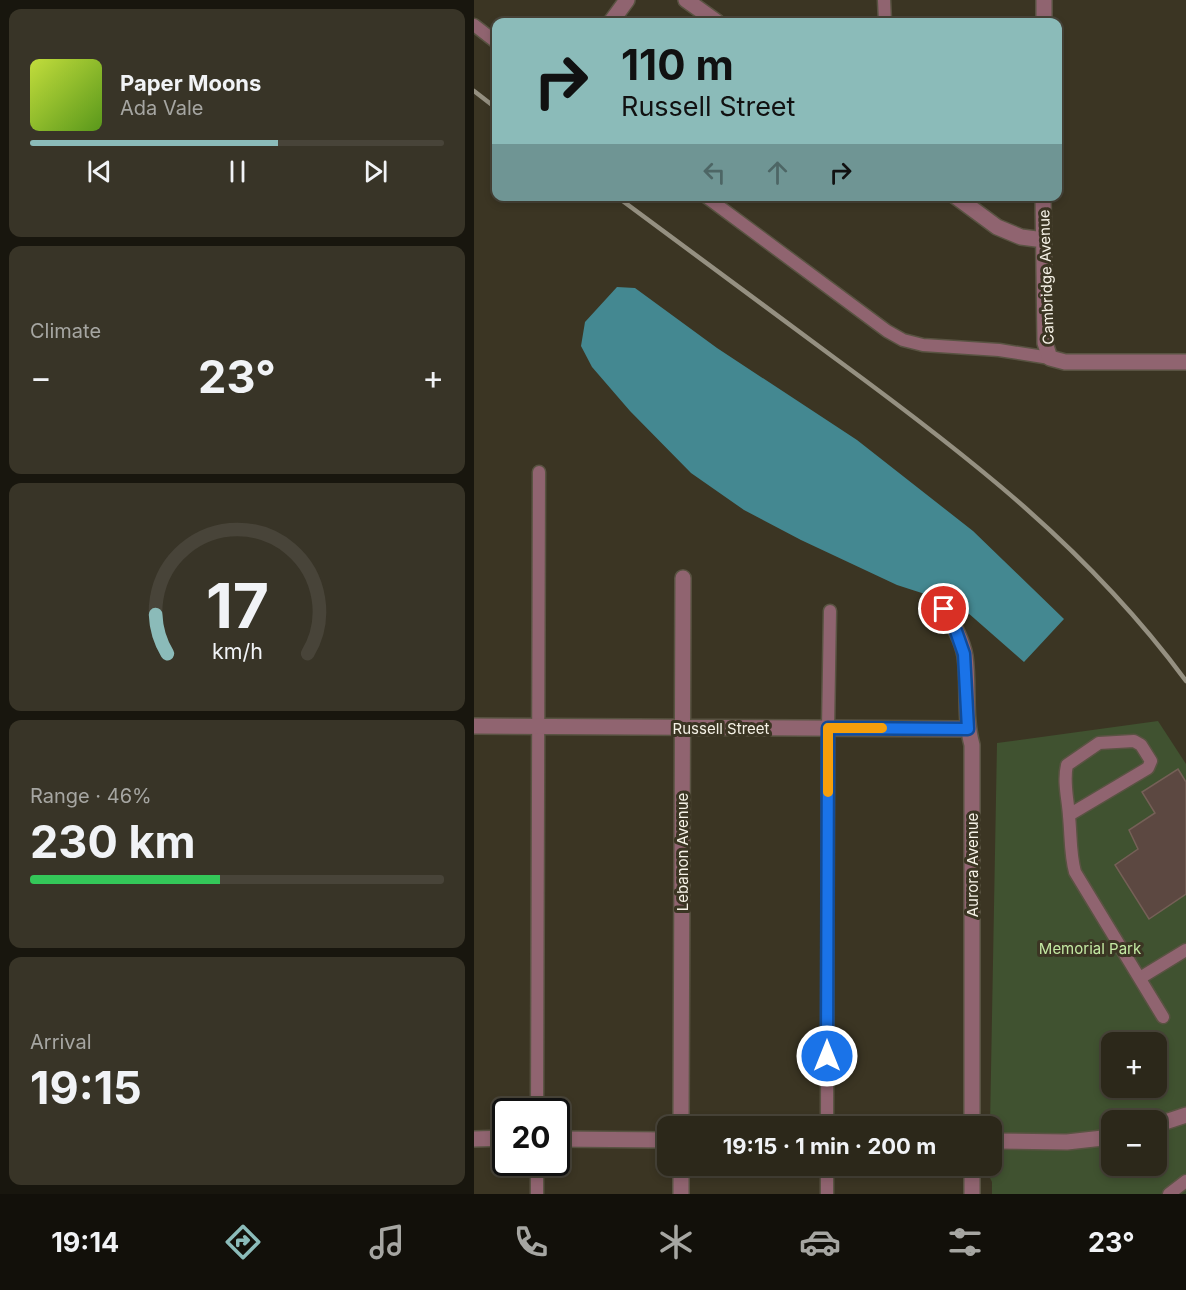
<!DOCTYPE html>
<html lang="en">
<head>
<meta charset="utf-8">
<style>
  :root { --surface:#2c281a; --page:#383427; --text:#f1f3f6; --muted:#a6a6a2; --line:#484439; --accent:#8bbbb9 }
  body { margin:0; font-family:Inter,sans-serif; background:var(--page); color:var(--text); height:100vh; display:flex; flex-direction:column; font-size:22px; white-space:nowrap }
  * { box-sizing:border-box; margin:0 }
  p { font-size:20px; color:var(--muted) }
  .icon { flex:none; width:33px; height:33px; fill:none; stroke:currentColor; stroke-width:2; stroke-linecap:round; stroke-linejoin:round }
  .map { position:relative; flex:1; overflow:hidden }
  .panel { display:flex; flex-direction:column; gap:9px; padding:9px; background:#18160e; width:474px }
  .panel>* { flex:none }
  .banner { position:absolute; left:18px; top:18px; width:570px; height:183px; border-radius:12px; box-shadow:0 3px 9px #0003,0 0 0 2px var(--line); background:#8bbbb9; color:#111; overflow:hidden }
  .controls { position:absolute; left:627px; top:1032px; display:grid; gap:12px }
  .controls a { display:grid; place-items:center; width:66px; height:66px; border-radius:12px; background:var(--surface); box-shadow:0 3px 9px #0003,0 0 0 2px var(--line); font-size:30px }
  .speed { position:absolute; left:18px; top:1098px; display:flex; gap:12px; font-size:30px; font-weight:700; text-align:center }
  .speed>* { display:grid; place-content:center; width:78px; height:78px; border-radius:50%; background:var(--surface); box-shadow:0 3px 9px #0003,0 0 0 2px var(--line); line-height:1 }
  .speed .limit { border:3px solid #111; border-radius:9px; background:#fff; color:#111 }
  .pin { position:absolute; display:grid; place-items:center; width:51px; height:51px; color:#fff; margin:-26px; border:3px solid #fff; border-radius:50%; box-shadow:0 2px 6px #0007 }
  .me { position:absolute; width:66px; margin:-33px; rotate:0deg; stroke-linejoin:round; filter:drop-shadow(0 0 4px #0008) }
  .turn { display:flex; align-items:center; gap:21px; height:126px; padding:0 30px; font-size:27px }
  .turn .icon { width:78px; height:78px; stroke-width:2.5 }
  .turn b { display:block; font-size:42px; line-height:51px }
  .lanes { display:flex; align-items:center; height:57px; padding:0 30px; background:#0003; justify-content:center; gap:30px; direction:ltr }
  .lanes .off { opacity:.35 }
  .big { font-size:45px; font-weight:700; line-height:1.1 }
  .panel .card { flex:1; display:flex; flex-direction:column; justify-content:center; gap:9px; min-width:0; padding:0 21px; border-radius:12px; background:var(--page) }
  .panel .dial { align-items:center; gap:0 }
  .dial svg { height:156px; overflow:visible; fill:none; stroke:var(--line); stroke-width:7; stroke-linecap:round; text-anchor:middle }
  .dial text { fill:var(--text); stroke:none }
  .song { display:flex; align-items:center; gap:18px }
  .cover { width:72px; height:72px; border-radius:9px; background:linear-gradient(135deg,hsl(70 70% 55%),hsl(90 70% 35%)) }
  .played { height:6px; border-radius:3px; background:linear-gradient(90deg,var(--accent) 60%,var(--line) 60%) }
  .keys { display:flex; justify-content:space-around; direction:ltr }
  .heat { display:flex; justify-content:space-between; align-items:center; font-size:33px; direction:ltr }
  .charge { height:9px; border-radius:4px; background:linear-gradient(90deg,#34c759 46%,var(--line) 0) }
  .trip { position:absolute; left:183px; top:1116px; width:345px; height:60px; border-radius:12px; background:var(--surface); box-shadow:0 3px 9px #0003,0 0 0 2px var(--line); font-weight:700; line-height:60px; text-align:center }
  .tab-bar { display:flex; height:96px; justify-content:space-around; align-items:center; background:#12100a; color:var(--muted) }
  .tab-bar .icon { width:42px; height:42px }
  .tab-bar .current { color:var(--accent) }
  .tab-bar b { font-size:27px; color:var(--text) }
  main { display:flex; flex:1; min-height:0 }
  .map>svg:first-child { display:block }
</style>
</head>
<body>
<main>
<section class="panel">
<div class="card">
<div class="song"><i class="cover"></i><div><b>Paper Moons</b><p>Ada Vale</p></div></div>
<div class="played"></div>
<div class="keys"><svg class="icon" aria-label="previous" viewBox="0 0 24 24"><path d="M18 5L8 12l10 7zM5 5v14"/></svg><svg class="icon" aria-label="pause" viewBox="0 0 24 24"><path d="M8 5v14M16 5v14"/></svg><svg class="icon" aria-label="next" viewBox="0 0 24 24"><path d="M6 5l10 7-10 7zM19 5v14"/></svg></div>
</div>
<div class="card"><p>Climate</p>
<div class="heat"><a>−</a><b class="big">23°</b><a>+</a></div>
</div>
<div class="card dial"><svg viewBox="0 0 100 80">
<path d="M14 69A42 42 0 1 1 86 69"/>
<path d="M14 69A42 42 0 0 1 8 49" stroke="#8bbbb9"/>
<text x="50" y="56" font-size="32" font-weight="700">17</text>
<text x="50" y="72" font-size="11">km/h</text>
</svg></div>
<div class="card"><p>Range · 46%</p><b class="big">230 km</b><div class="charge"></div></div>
<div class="card"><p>Arrival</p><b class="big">19:15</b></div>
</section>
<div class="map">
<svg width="712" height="1194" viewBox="0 0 712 1194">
  <rect width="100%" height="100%" fill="#3b3523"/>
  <path fill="#405230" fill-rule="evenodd" d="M 684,721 L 712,764 L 712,1194 L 518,1194 L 518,1182 L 516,1178 L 516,1166 L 518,1166 L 516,1126 L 523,743 ZM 638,1042 L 682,1042 L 682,1088 L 638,1088 ZM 638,1120 L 682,1120 L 682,1166 L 638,1166 Z"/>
  <path fill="#448891" d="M 143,287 L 161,288 L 243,348 L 383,440 L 499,531 L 590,619 L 550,662 L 485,605 L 423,585 L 327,540 L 270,510 L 217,473 L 156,411 L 118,367 L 107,346 L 111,322 Z"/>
  <path fill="#5c4841" stroke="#756057" stroke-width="1.5" d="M 704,769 L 712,782 L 712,894 L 675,919 L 641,865 L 664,849 L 655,830 L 681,813 L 668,792 Z"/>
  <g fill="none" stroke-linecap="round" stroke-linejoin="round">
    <defs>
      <path id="lane" d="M 410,0 L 411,22
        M 0,25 L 22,42
        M 231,196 L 413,331 L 429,340 L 449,345 L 525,350 L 576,358
        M 595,815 L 674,768 L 677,761 L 667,745 L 660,741 L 625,743 L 593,765 C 589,782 594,799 595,816 C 597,835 596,854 601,872 L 689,1017
        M 666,978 L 712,950
        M 63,1112 L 65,472
        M 353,1126 L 354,728 L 356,611
        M 63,1162 L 63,1194
        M 353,1194 L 353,1166
        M 695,1194 L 712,1181"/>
      <path id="street" d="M 212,0 L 243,22
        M 137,22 L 153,0
        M 570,22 L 570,0
        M 481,196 L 523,227 L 547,237 L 570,240
        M 569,196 L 571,343 L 576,358 L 591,362 L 712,362
        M 470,609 C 478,623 488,639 491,656 C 495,686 490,716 498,745 L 498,1126
        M 0,726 L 494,729
        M 682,1125 L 712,1115
        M 207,1126 L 209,578
        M 0,1139 L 32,1138
        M 82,1139 L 194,1140
        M 518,1141 L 593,1142 L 638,1137
        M 207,1194 L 207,1166
        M 498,1194 L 498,1166"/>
    </defs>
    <use href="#lane" stroke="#595342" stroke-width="15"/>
    <use href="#street" stroke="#595342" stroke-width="18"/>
    <use href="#lane" stroke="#906470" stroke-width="12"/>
    <use href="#street" stroke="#906470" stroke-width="15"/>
    <path stroke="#959081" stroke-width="4.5" d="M 0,91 L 22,108
      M 142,196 C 216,251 289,305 362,359 C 493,455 615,549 712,681"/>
  </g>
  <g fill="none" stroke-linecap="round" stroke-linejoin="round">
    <defs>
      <path id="route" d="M 353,1056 L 354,728 L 494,729 L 490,654 L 482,631 L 470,609"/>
    </defs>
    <use href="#route" stroke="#114b97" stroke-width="15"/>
    <use href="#route" stroke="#1a73e8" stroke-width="10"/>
    <path stroke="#f59e0b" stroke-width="10" d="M 354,792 L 354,728 L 408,728"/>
  </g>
  <g text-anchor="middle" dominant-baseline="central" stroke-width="6" stroke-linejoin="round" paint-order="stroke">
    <g font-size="15" fill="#f6f2e7" stroke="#3b3523">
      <text transform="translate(572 277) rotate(-92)">Cambridge Avenue</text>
      <text x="247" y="728">Russell Street</text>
      <text transform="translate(208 852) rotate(-90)">Lebanon Avenue</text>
      <text transform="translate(498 865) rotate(-90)">Aurora Avenue</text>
    </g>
    <g font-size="15" fill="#c4e9a3" stroke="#3b3523">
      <text x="616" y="948">Memorial Park</text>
    </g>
  </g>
</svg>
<div class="controls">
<a>+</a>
<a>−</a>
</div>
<div class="speed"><div class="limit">20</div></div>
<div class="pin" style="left:470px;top:609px;background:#d93025"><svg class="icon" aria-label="arrive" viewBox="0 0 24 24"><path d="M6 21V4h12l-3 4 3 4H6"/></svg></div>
<svg class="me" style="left:353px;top:1056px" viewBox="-20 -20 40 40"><circle r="17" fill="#1a73e8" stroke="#fff" stroke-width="3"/><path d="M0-11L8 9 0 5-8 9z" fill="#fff"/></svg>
<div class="trip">19:15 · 1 min · 200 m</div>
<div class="banner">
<div class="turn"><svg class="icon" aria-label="right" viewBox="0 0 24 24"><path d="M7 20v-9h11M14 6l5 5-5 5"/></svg><div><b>110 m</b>Russell Street</div></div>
<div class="lanes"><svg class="icon off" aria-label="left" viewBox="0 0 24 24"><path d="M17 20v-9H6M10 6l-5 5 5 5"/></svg><svg class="icon off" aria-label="ahead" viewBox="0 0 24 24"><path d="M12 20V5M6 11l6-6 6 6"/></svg><svg class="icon" aria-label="right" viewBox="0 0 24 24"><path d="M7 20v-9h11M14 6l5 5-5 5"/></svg></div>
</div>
</div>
</main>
<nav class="tab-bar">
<b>19:14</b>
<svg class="icon current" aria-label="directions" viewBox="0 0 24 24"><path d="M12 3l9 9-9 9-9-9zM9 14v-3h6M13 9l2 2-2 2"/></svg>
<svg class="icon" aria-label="music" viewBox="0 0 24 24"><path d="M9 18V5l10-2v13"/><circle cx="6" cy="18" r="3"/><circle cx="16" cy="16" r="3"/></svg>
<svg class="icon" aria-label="phone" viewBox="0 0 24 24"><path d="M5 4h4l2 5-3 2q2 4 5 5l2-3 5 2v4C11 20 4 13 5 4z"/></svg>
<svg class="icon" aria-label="climate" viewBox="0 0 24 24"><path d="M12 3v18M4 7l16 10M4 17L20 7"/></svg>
<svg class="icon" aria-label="car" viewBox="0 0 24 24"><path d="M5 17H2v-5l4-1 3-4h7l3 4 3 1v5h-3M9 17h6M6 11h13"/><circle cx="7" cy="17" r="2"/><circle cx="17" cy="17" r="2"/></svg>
<svg class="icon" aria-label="filters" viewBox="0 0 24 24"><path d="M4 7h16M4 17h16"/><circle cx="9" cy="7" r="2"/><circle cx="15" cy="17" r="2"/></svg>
<b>23°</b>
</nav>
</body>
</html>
